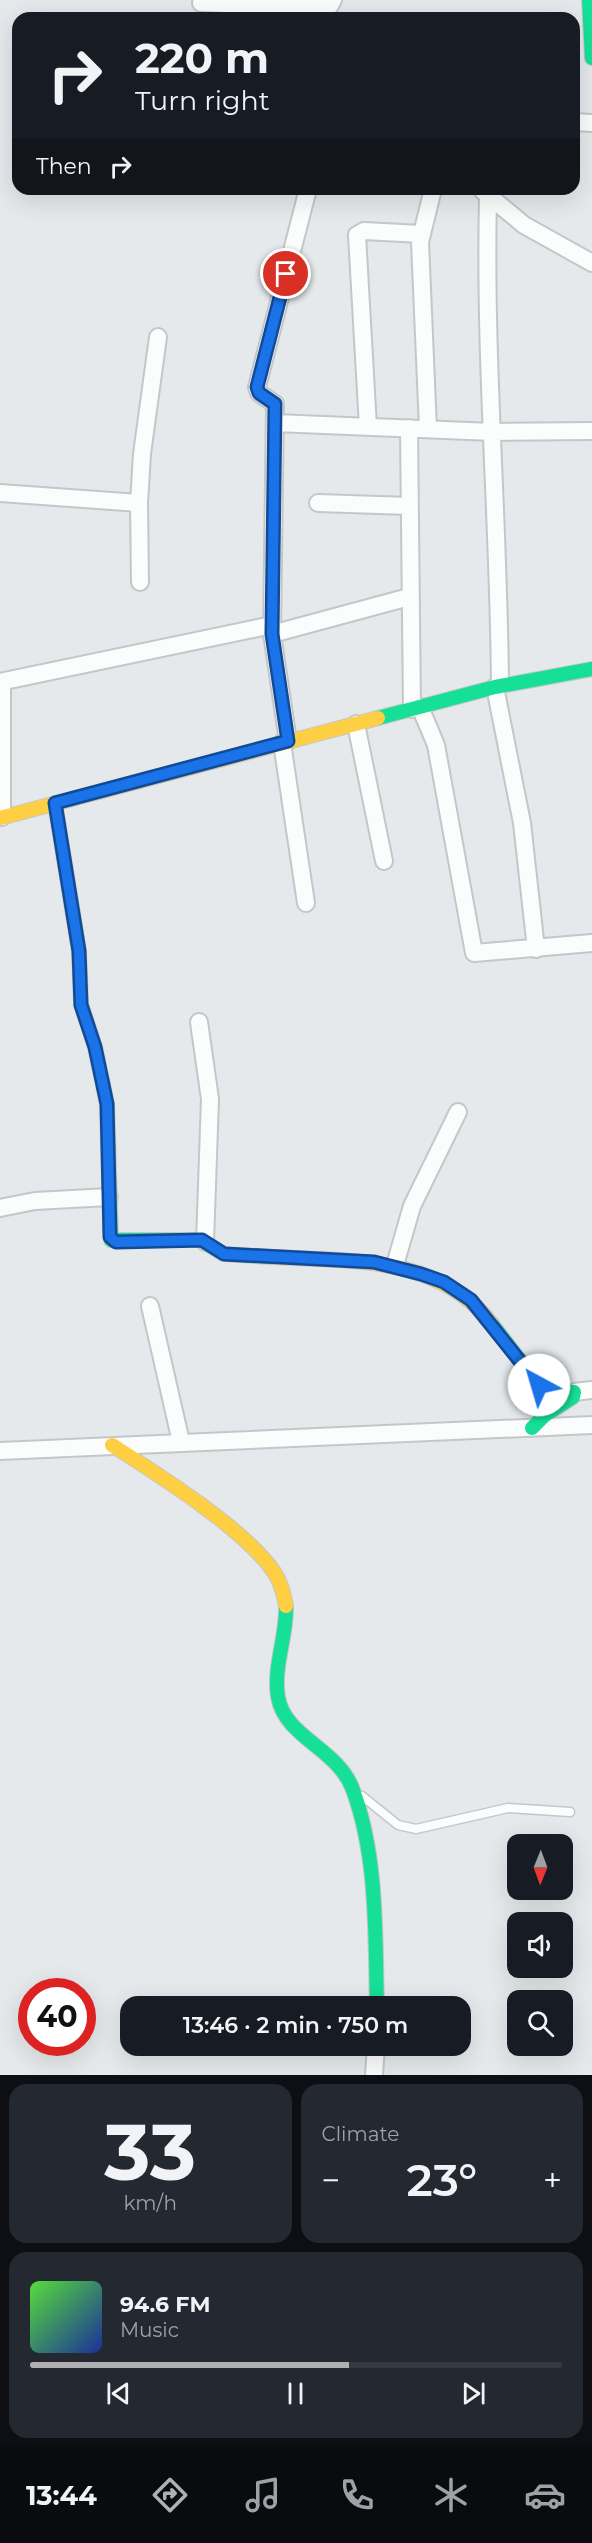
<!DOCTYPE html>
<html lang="en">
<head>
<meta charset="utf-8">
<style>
  :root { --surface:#171b24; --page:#242831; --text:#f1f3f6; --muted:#9ea1a6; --line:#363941; --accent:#aeb0b2 }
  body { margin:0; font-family:Montserrat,sans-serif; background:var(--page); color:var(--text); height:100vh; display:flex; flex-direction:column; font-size:22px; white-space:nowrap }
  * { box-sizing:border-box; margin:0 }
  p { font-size:20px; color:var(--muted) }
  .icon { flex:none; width:33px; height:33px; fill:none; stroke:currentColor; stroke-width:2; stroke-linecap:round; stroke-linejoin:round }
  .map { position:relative; height:2075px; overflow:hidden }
  .panel { display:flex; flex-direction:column; gap:9px; padding:9px; background:#0d0f14; flex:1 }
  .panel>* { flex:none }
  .hud { position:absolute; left:12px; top:12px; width:568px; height:183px; border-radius:18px; box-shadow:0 6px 24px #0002; background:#171b24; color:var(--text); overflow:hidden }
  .needle { width:39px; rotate:181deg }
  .tools { position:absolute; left:507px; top:1834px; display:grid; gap:12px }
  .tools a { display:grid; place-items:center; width:66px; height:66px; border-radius:12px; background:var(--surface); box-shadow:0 6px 24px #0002; font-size:30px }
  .speed { position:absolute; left:18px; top:1978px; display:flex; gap:12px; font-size:30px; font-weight:700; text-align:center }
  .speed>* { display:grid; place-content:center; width:78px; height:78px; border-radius:50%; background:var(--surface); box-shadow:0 6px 24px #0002; line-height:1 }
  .speed .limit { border:9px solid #d22; background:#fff; color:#111 }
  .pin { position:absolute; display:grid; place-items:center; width:51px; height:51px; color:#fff; margin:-26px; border:3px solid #fff; border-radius:50%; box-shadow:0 2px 6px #0007 }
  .me { position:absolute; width:66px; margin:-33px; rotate:321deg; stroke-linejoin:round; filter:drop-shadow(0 0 4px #0008) }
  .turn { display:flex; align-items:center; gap:21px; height:126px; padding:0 24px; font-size:27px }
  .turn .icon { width:78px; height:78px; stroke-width:2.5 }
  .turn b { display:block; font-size:42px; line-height:51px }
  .then { display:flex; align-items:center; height:57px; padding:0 24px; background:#0003; gap:12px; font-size:22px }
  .big { font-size:45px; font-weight:600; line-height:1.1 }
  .panel .card { flex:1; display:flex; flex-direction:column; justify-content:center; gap:9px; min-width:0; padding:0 21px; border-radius:18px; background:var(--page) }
  .panel .dial { align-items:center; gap:0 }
  .dial b { font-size:78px; line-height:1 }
  .song { display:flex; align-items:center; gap:18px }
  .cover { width:72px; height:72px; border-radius:9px; background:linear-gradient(135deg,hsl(110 70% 55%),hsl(230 70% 35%)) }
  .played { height:6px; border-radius:3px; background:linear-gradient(90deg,var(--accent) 60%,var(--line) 60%) }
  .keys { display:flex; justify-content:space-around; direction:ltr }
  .heat { display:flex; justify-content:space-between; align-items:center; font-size:33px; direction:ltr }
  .panel .tiles { flex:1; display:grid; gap:9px; grid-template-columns:1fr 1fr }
  .card:last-child { grid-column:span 2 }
  .trip { position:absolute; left:120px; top:1996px; width:351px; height:60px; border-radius:18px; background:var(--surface); box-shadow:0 6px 24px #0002; font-weight:600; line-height:60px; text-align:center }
  .tabs { display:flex; height:96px; justify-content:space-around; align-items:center; background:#090b0e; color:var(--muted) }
  .tabs .icon { width:42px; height:42px }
  .tabs .selected { color:var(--accent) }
  .tabs b { font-size:27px; color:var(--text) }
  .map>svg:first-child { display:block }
</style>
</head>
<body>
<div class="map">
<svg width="592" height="2075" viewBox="0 0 592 2075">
  <rect width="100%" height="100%" fill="#e5e9eb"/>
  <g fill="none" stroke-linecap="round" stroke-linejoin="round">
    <defs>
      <path id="lane" d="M 362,1796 L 398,1825 L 416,1829 L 508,1808 L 570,1812"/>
      <path id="street" d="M 201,3 L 323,8 L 329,7 L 333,0
        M 574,122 L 592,123
        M 483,191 L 524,225 L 592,263
        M 488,197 C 484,360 499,523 500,686
        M 275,423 L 493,432 L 592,431
        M 368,427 L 357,235 L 364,231 L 421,234
        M 409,428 L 412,709
        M 428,429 L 420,242 L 433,189
        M 0,493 L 139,503
        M 318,503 L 409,506
        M 140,582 L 139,503 L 142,454 L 158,337
        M 272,634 L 409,597
        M 0,682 L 272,625
        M 2,682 L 2,817
        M 495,687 L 522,823 L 536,949
        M 420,707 L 436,745 L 474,953 L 592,943
        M 356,724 L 384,861
        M 288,741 L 272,634 L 275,404 L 259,393 L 257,387 L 308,189
        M 282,743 L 306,903
        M 199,1022 L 210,1099 L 205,1242
        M 0,1208 L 35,1201 L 109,1197
        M 395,1265 L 412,1206 L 458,1112
        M 150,1306 L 181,1442
        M 574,1392 L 592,1390
        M 0,1451 L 592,1425
        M 374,2075 L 376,2046"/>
      <path id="fast" d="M 589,0 L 592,58
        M 378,718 L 495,687 L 592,669
        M 81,1004 L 95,1047 L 107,1104 L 111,1240 L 200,1240 L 224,1254 L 271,1257
        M 491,1323 L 539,1385 L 547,1389 L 574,1392 L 573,1397 L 545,1415 L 532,1428
        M 286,1606 C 287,1637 273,1666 278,1697 C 285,1738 338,1748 353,1790 C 378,1858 375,1936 377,2007"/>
      <path id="slow" d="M 55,803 L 79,951 L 81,1004
        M 0,818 L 378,718
        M 271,1257 C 348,1261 439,1255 491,1323
        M 112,1445 C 157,1474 245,1529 274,1572 C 281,1582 284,1594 286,1606"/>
    </defs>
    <use href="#lane" stroke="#c4c7c9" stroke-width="11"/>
    <use href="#street" stroke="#c4c7c9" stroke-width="20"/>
    <use href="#fast" stroke="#c4c7c9" stroke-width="16"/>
    <use href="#slow" stroke="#c4c7c9" stroke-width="16"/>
    <use href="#lane" stroke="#fbfcfc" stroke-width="8"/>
    <use href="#street" stroke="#fbfcfc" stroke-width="16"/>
    <use href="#fast" stroke="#16e098" stroke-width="14"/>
    <use href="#slow" stroke="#ffcf43" stroke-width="14"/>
  </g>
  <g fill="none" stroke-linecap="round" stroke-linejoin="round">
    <defs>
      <path id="route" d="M 286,274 L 257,387 L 259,393 L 275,404 L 272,634 L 288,741 L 55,803 L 79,951 L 81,1005 L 95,1047 L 107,1104 L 110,1237 L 116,1242 L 202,1240 L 224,1254 L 374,1262 L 421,1274 L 444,1282 L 471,1300 L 539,1385"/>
    </defs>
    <use href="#route" stroke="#114b97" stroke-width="15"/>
    <use href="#route" stroke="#1a73e8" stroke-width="10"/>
  </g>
</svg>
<div class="tools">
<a><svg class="needle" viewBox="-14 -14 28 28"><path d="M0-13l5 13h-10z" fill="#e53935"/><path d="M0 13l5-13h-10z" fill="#9ea1a6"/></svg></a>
<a><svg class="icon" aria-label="sound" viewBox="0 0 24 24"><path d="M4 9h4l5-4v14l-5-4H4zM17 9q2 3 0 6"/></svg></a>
<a><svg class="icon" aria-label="search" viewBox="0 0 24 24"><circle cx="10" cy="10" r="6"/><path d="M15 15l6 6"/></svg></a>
</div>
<div class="speed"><div class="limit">40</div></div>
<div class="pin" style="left:286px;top:274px;background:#d93025"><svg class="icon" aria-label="arrive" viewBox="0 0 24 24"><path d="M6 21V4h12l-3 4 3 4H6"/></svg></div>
<svg class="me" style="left:539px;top:1385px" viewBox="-20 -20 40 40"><circle r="19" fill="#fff"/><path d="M0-13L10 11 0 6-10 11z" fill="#1a73e8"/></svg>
<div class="trip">13:46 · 2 min · 750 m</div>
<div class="hud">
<div class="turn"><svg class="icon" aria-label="right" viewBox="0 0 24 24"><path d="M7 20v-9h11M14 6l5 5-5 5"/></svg><div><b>220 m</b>Turn right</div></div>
<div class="then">Then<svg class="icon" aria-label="right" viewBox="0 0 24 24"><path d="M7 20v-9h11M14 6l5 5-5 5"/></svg></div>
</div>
</div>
<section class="panel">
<div class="tiles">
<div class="card dial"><b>33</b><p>km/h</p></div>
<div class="card"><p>Climate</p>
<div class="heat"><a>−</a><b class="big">23°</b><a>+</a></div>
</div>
<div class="card">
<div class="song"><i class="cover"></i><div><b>94.6 FM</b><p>Music</p></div></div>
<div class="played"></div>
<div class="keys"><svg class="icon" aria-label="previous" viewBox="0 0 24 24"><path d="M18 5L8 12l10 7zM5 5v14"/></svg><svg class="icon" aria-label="pause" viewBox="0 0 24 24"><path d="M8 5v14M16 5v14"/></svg><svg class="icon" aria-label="next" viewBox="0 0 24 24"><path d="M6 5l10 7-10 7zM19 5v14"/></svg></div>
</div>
</div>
</section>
<nav class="tabs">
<b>13:44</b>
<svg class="icon selected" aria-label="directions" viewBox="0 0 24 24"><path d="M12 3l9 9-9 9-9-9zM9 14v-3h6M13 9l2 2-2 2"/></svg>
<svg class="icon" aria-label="music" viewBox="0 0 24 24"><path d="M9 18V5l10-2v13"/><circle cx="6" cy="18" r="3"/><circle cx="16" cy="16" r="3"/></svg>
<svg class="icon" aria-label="phone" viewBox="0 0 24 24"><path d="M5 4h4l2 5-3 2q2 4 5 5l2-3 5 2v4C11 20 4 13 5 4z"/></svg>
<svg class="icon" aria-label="climate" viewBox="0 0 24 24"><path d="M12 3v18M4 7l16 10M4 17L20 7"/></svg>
<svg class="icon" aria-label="car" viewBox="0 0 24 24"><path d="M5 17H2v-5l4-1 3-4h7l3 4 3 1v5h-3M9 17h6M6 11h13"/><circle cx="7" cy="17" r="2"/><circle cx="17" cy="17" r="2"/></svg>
</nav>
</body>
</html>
